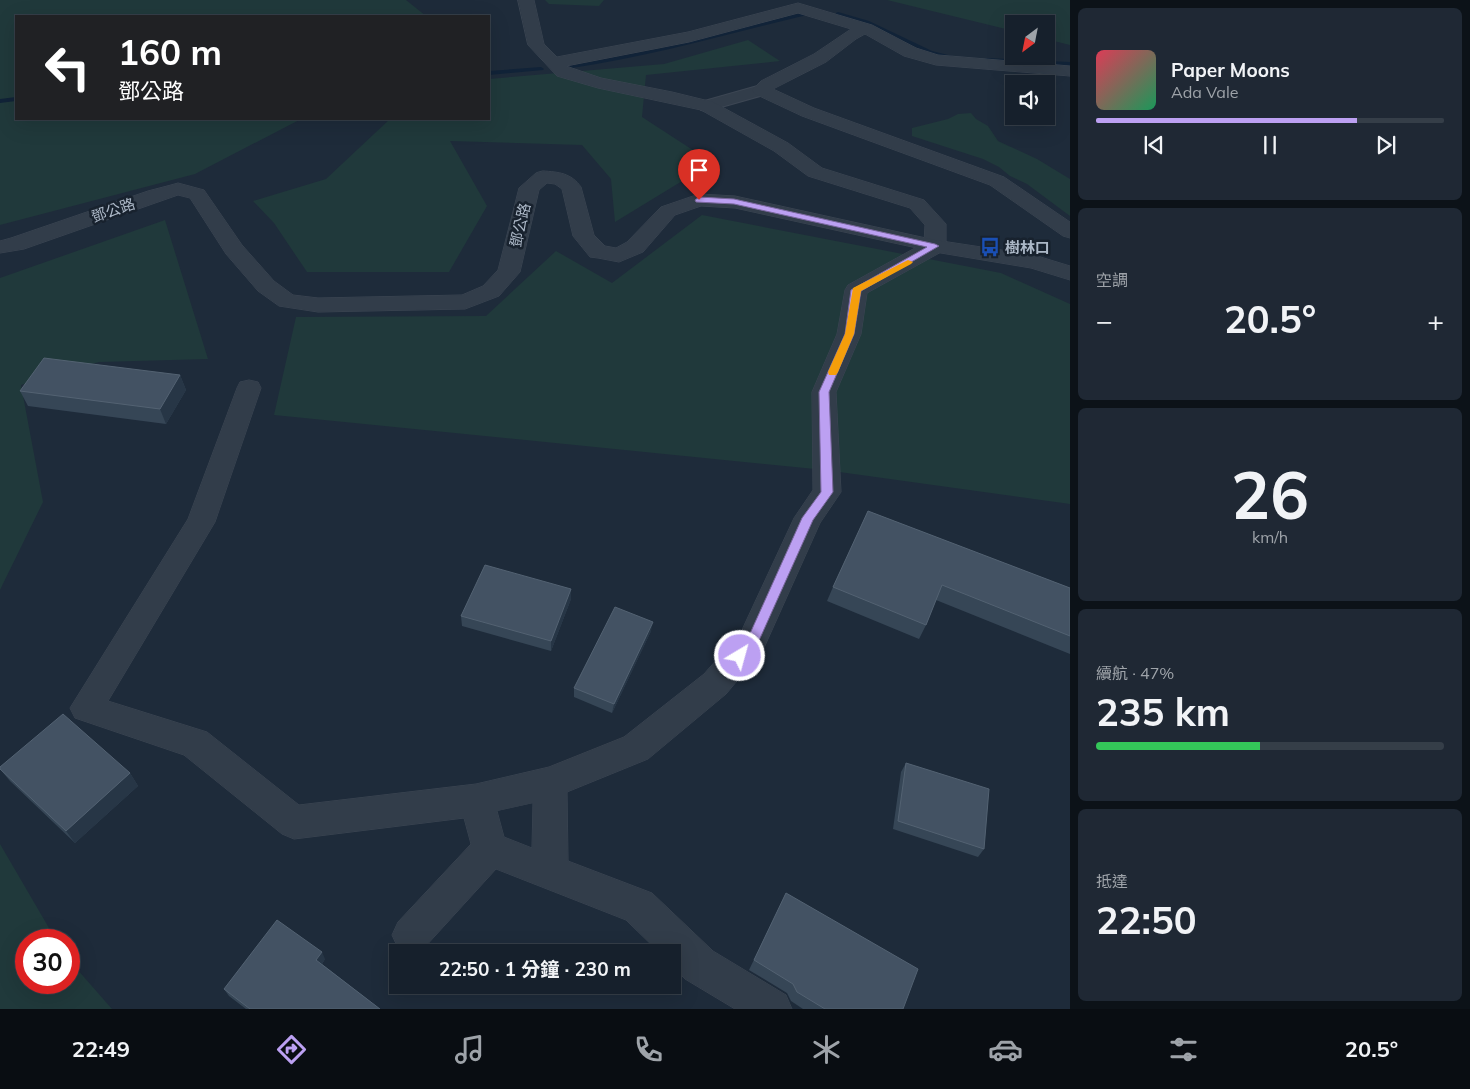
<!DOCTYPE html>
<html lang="zh-TW">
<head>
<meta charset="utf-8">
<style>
  :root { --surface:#16202c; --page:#1f2834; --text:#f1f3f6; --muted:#9ea3a9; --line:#353e48; --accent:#bca0f2 }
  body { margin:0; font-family:Mulish,"Noto Sans TC",sans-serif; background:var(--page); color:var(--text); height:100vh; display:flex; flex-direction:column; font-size:19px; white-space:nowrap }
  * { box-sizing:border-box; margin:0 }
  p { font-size:16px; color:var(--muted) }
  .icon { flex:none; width:28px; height:28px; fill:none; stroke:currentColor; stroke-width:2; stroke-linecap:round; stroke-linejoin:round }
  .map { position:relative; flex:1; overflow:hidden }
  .drawer { display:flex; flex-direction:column; gap:8px; padding:8px; background:#0c1218; width:400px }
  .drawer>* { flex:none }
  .guide { position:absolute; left:15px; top:15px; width:475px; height:105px; border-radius:0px; box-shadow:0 5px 20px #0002,0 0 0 1px var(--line); background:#202124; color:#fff; overflow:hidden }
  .needle { width:32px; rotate:212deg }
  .buttons { position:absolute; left:1005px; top:15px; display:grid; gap:10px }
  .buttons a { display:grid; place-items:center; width:50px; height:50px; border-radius:0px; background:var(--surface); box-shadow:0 5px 20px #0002,0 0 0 1px var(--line); font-size:25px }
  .speed { position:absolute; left:15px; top:929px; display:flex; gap:10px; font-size:25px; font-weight:700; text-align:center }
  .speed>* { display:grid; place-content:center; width:65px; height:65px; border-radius:50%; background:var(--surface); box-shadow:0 5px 20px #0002,0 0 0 1px var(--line); line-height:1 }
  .speed .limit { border:8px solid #d22; background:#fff; color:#111 }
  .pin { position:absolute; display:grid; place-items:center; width:42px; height:42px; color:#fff; margin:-51px -21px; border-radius:50% 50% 50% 0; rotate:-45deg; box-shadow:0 0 5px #0007 }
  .pin .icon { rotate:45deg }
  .me { position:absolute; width:55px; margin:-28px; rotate:37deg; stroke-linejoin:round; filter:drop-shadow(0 0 4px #0008) }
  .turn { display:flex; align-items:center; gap:18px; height:105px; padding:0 20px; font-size:22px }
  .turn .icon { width:65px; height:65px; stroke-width:2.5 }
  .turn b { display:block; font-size:35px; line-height:42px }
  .big { font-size:38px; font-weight:700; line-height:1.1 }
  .drawer .tile { flex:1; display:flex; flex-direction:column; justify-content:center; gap:8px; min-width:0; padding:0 18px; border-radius:8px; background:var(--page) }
  .drawer .dial { align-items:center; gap:0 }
  .dial b { font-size:65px; line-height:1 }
  .song { display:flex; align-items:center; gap:15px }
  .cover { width:60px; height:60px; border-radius:8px; background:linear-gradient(135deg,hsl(350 70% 55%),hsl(150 70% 35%)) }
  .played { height:5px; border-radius:2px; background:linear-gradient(90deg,var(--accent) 75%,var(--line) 75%) }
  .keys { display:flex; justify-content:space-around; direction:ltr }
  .heat { display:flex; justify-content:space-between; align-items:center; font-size:28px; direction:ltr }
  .charge { height:8px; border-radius:4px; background:linear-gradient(90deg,#34c759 47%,var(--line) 0) }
  .trip { position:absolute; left:389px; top:944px; width:292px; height:50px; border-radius:0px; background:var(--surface); box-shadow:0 5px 20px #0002,0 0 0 1px var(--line); font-weight:700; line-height:50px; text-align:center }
  .tabs { display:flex; height:80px; justify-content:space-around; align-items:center; background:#090d12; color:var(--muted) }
  .tabs .icon { width:35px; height:35px }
  .tabs .selected { color:var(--accent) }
  .tabs b { font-size:22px; color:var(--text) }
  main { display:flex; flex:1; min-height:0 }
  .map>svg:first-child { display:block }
</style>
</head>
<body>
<main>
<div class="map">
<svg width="1070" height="1009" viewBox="0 0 1070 1009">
  <rect width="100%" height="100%" fill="#1e2b3a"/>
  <path fill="#20393b" d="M 0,0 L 406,0 L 426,16 L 16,16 L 16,119 L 301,119 L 195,174 L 0,225 Z
    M 545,0 L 604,0 L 599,6 L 549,4 Z
    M 887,0 L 1070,0 L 1070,45 L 1046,39 L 1046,24 L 1014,24 L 1014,31 Z
    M 748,40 L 780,61 L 646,75 L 642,117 L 702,156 L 692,175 L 615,222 L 611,179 L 582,145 L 450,141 L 487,206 L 449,272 L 307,272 L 274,223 L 253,201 L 326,179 L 390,119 L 489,119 L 489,79 L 664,64 Z
    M 971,113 L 976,119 L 988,126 L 998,141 L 1037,159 L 1070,179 L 1070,216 L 1027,184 L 1010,176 L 999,167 L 983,159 L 912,136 L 912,128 L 948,119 L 958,114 Z
    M 702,215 L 1001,273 L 1070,304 L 1070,504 L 825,470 L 274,415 L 296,317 L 486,316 L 556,251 L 612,283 Z
    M 165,220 L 208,359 L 99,362 L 21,385 L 43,502 L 0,590 L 0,278 Z
    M 0,844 L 56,940 L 26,940 L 26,982 L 69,982 L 69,960 L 112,1009 L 0,1009 Z"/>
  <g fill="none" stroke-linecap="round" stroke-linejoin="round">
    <path fill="#112338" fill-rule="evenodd" d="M 809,11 L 811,12 L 811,14 C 731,33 653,56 572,68 L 569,66 L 662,48 Z
      M 838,12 L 869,21 L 932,51 L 960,58 L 957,60 L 928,53 L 865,23 L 836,15 L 836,13 Z
      M 987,58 L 1070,62 L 1070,66 L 985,61 L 985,59 Z
      M 541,67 L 544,69 L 543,70 L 489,75 L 489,71 Z
      M 16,97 L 16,101 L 0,103 L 0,99 Z"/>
    <defs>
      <path id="pedestrian" d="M 761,85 L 767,86 L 770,90 L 767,94 L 707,111 L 701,110 L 698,106 L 701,102 Z"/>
      <path id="minor" d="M 518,0 L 534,0 L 544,44 L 557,57 L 688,32 L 798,3 L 872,25 L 916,48 L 938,55 L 1070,66 L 1070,76 L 936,65 L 904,56 L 865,34 L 856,39 L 826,62 L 773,89 L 814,108 L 1004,177 L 1070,222 L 1070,238 L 1063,236 L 990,185 L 802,116 L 755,94 L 752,90 L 761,81 L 814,54 L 851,29 L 798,13 L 689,42 L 566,66 L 601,78 L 672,92 L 713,102 L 788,143 L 822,168 L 924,200 L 946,224 L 946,246 L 943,251 L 867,293 L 861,334 L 836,392 L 841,492 L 820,523 L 763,650 L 726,694 L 648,759 L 567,792 L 568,861 L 652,893 L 713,951 L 786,995 L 792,1009 L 735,1009 L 685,979 L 672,966 L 672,952 L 659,952 L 626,920 L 496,869 L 424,948 C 413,953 409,953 398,948 L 392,935 L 398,922 L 471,844 L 464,818 L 294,839 L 282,834 L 184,755 L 75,718 L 70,708 L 188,519 L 237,388 L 240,382 L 249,380 L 258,382 L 261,388 L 215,522 L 108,701 L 207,732 L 299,805 L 476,784 L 549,767 L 624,737 L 704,674 L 741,632 L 794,518 L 813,490 L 812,392 L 837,334 L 845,290 L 848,285 L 924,243 L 925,225 L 910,208 L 808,176 L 774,151 L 701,110 L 598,88 L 557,76 L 528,45 ZM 533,803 L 532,848 L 504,837 L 497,811 Z"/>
      <path id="tertiary" d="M 543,171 C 559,172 571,173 581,187 L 594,235 L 605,246 L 616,248 L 627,242 L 661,207 L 699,194 L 735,196 L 935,240 L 1034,255 L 1070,266 L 1070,280 L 1031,268 L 935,252 L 735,208 L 701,206 L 675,215 L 643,252 L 619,262 L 598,258 L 590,257 L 573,236 L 562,189 L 555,184 L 547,183 L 539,190 L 520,272 L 499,296 L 465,309 L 318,312 L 279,306 L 258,291 L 226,254 L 190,198 L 178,195 L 24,249 L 0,253 L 0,241 L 11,238 L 148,191 L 171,185 L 178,183 L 204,190 L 242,245 L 274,281 L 293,295 L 318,298 L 462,295 L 483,286 L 498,270 L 519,188 L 536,173 Z"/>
    </defs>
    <use href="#pedestrian" stroke="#3c4653" stroke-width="2"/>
    <use href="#minor" stroke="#3c4653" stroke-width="1"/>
    <use href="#tertiary" stroke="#3c4653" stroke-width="1"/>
    <use href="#pedestrian" fill="#323d4a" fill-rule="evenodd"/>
    <use href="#minor" fill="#323d4a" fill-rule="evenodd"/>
    <use href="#tertiary" fill="#323d4a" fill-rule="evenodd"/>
  </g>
  <path fill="#364656" d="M 180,375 L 186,390 L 166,424 L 28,406 L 20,391 Z
    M 868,511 L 1070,588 L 1070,654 L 936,600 L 926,625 L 919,639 L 827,601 L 833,587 Z
    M 571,589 L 571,599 L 551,651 L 462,626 L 461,616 Z
    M 651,631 L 612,713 L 574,697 L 574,688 Z
    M 906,763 L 984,849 L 978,857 L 893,829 L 901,772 Z
    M 0,769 L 130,773 L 138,786 L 75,843 L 10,781 Z
    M 786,893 L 903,1009 L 803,1009 L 791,1001 L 787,993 L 749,970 Z
    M 325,959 L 322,964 L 380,1009 L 246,1009 L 229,996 L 224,989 Z"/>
  <path fill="#273646" d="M 180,375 L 186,390 L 166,424 L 160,409 Z
    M 571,589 L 571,599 L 551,651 L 551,641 Z
    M 653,622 L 651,631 L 612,713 L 614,704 Z
    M 130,773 L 138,786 L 75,843 L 66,831 Z
    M 322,952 L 325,959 L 320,967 L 316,960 Z"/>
  <path fill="#435263" stroke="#536272" d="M 44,358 L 180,375 L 160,409 L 20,391 Z
    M 868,511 L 1070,588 L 1070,636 L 942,585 L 926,625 L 833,587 Z
    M 485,565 L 571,589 L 551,641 L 461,616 Z
    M 615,607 L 653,622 L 614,704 L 574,688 Z
    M 63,714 L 130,773 L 66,831 L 0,769 L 0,767 Z
    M 906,763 L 989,789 L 984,849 L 898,821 Z
    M 786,893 L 918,969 L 903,1009 L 825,1009 L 797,992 L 793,984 L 754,960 Z
    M 277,920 L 322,952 L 316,960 L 380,1009 L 250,1009 L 224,989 Z"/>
  <path fill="#bca0f2" stroke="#7a689d" d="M 699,197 L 734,199 L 935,244 L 939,246 L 861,291 L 854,334 L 829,392 L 833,492 L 813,520 L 757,645 C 751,652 745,663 735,659 L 734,656 L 748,638 L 802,518 L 821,492 L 819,392 L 845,334 L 851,290 L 927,247 L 734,204 L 696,202 L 695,200 Z"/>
  <path fill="#f59e0b" d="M 908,260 L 913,262 L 911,264 L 861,291 L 854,334 L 838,372 L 836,375 L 829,375 L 828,372 L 845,334 L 853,288 Z"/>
  <defs>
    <symbol id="bus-bare" viewBox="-9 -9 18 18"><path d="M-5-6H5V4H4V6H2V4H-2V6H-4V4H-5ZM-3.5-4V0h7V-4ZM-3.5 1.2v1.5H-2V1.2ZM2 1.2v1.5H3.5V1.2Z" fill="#1a4fb4" stroke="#18222e" stroke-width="2.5" paint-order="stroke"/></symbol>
  </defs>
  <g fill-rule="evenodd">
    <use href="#bus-bare" x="976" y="233" width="28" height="28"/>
  </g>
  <g text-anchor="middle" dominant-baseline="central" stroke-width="5" stroke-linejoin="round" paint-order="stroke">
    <g font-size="15" fill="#acb8c7" stroke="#18222e">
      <text transform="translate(113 210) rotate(-19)">鄧公路</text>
      <text transform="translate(520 225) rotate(-77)">鄧公路</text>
    </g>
    <g font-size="15" font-weight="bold" fill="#acb8c7" stroke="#18222e" text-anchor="start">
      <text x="1005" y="247">樹林口</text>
    </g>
  </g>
</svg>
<div class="buttons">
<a><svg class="needle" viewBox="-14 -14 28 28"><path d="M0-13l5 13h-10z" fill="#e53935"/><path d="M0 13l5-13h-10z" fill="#9ea3a9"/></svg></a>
<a><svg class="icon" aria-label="sound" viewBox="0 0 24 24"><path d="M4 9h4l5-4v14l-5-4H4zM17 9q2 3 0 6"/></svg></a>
</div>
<div class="speed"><div class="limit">30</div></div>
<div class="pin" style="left:699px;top:200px;background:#d93025"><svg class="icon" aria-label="arrive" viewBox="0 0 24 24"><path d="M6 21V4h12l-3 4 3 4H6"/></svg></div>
<svg class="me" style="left:740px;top:656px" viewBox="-20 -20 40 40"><circle r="17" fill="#bca0f2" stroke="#fff" stroke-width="3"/><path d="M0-11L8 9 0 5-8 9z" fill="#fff"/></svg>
<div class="trip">22:50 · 1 分鐘 · 230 m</div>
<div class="guide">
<div class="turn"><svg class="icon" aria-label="left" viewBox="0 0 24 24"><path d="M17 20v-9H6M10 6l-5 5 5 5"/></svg><div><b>160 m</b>鄧公路</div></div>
</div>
</div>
<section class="drawer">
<div class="tile">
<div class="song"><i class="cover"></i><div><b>Paper Moons</b><p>Ada Vale</p></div></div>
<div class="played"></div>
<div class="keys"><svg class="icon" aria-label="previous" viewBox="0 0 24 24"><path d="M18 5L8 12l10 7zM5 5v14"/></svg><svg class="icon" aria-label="pause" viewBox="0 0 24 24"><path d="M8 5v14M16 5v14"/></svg><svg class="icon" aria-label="next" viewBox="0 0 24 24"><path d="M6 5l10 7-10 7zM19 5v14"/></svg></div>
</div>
<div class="tile"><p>空調</p>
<div class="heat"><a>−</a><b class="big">20.5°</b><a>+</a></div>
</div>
<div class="tile dial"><b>26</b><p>km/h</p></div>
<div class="tile"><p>續航 · 47%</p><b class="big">235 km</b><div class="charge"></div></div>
<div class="tile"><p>抵達</p><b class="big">22:50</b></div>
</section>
</main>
<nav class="tabs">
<b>22:49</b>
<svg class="icon selected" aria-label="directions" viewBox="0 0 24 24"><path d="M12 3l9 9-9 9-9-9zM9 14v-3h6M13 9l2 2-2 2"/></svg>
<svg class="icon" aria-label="music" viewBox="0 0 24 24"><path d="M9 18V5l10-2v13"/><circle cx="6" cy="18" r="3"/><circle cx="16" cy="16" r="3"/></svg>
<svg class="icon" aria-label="phone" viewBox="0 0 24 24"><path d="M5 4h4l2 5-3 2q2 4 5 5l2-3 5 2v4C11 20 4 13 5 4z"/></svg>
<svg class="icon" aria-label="climate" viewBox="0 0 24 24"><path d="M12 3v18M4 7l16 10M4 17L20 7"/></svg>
<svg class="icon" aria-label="car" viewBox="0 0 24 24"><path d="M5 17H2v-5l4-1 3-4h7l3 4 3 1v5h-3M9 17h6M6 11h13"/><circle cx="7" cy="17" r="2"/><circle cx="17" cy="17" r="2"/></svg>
<svg class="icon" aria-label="filters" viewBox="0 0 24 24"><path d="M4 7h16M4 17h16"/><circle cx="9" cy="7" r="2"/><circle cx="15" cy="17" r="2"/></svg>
<b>20.5°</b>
</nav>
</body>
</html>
